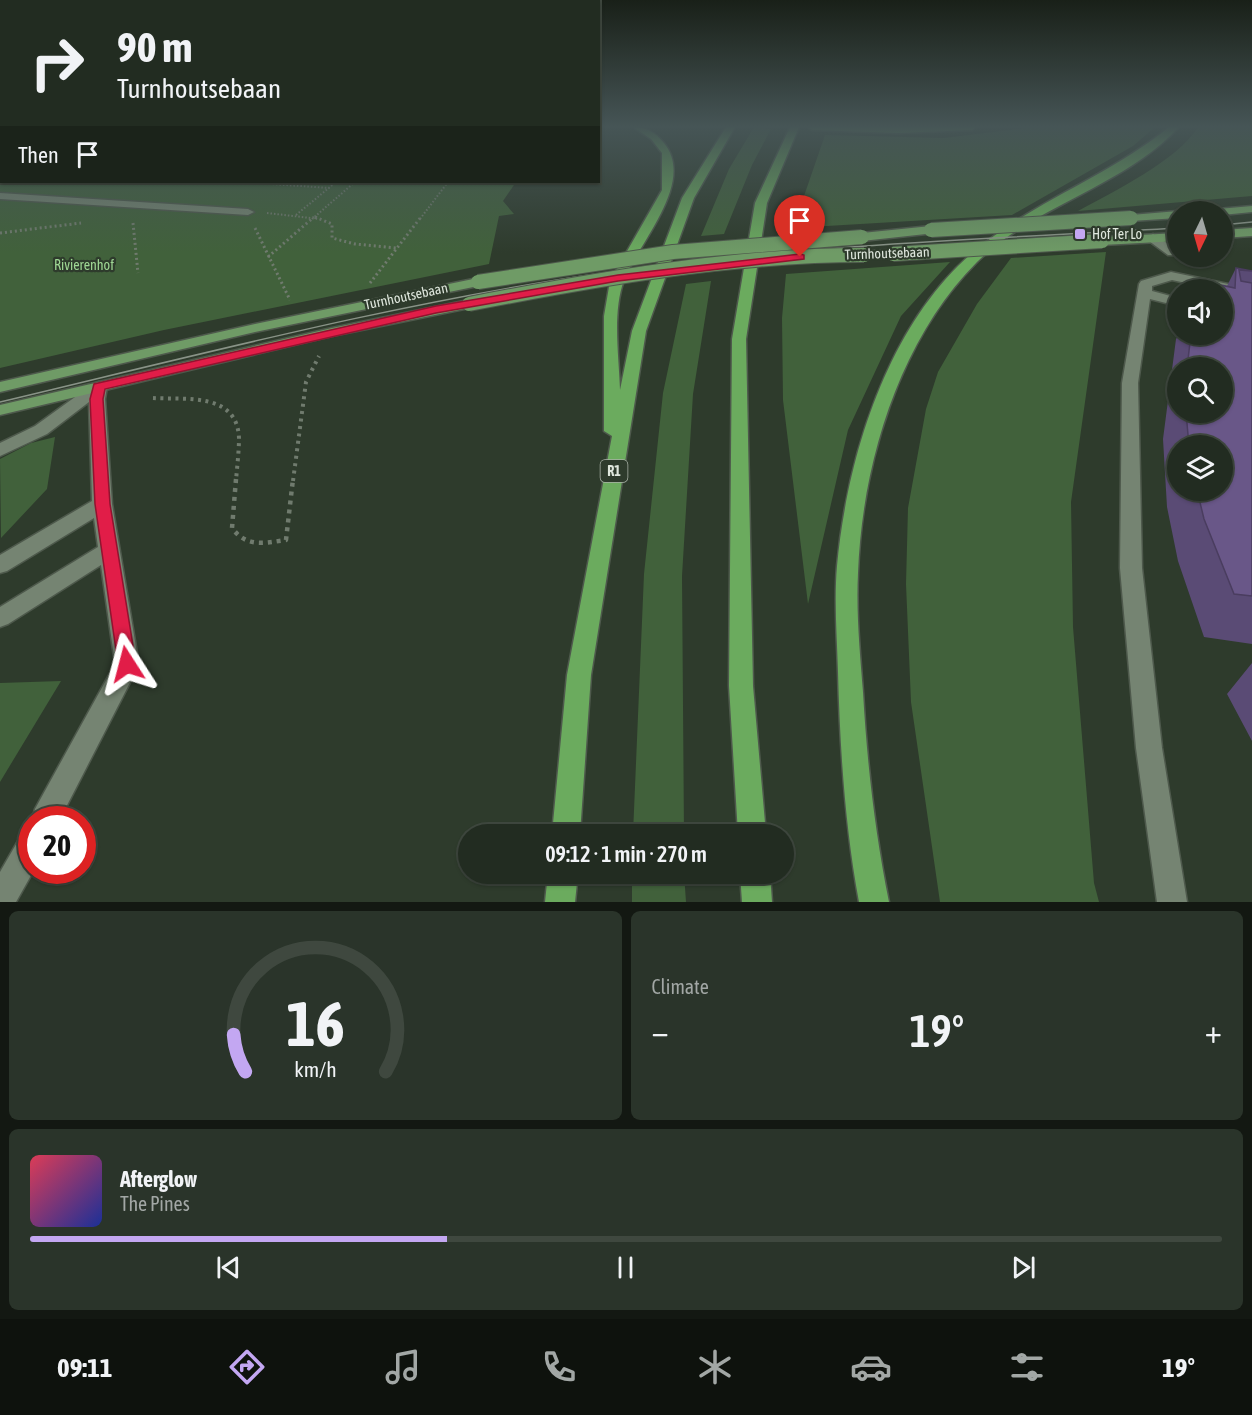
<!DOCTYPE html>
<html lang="en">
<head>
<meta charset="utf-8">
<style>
  :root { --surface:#222c21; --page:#2a342a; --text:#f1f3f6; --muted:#a2a7a5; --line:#3f483f; --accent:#c3a7f2 }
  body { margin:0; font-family:"Asap Condensed",sans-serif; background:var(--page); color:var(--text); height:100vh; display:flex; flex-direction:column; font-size:22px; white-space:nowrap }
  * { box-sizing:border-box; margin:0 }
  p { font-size:20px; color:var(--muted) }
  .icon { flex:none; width:33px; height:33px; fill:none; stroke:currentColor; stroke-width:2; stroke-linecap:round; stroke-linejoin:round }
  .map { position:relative; height:902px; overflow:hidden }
  .details { display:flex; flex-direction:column; gap:9px; padding:9px; background:#131812; flex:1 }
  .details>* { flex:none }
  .top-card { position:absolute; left:0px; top:0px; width:600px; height:183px; box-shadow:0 2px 4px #0004,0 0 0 2px var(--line); background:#222c21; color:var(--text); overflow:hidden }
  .needle { width:39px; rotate:185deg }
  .controls { position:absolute; left:1167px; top:201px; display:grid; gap:12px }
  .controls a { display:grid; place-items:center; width:66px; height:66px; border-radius:50%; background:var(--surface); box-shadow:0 2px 4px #0004,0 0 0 2px var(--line); font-size:30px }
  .speed { position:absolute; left:18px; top:806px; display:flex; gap:12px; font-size:30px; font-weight:700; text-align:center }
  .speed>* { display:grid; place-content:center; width:78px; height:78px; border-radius:50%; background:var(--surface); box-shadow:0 2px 4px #0004,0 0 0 2px var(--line); line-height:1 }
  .speed .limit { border:9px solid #d22; background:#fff; color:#111 }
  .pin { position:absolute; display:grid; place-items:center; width:51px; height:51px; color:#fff; margin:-62px -26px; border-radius:50% 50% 50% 0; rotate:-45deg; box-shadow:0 0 6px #0007 }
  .pin .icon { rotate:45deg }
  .me { position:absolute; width:66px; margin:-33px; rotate:351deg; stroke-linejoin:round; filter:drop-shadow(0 0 4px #0008) }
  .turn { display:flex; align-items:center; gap:21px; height:126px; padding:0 18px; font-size:27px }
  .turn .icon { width:78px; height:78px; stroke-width:2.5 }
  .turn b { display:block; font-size:42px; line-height:51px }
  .then { display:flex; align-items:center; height:57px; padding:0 18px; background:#0003; gap:12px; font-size:22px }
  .big { font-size:45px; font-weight:600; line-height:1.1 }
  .details .card { flex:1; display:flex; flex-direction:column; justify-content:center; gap:9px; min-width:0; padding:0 21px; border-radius:9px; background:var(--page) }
  .details .dial { align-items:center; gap:0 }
  .dial svg { height:156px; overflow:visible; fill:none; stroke:var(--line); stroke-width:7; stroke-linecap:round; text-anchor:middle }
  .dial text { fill:var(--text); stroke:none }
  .song { display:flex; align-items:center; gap:18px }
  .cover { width:72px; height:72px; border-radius:9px; background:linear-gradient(135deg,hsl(350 70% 55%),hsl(230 70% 35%)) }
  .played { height:6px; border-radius:3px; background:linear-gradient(90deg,var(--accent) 35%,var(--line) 35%) }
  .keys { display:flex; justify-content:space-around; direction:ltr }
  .heat { display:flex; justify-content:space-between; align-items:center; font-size:33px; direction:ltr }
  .details .tiles { flex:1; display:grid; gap:9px; grid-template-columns:1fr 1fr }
  .card:last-child { grid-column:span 2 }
  .trip { position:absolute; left:458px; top:824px; width:336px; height:60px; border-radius:30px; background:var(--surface); box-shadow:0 2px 4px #0004,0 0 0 2px var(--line); font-weight:600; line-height:60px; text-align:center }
  .tab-bar { display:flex; height:96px; justify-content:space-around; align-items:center; background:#0e120d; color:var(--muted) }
  .tab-bar .icon { width:42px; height:42px }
  .tab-bar .on { color:var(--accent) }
  .tab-bar b { font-size:27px; color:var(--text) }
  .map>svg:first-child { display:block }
</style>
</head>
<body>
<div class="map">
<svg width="1252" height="902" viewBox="0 0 1252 902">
  <rect width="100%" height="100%" fill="#2e3b2c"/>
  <path fill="#41613b" d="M 0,127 L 2,182 L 516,182 L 503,201 L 514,214 L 499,216 L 489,264 L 164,330 L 0,368 Z
    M 754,127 L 771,129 L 752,165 L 724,234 L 701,236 L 729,169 Z
    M 1035,127 L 1155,127 L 1133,146 L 1012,215 L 793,228 L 825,135 L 944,138 Z
    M 1198,127 L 1252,127 L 1252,196 L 1078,211 C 1113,192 1178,160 1198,127 Z
    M 1106,252 L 1071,502 L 1073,627 L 1094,883 L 1099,902 L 940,902 L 911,702 L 906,584 L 908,508 L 926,409 L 938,372 L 977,304 L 1011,258 Z
    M 950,262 L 901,316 L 848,430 L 808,604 L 783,400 L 782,318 L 786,274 Z
    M 711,281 L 693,394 L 682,576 L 684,834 L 633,834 L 644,574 L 663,393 L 686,284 Z
    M 55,437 L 47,489 L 1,538 L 0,459 L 31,443 Z
    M 61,681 L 0,782 L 0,683 Z
    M 632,873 L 684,873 L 686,902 L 632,902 Z"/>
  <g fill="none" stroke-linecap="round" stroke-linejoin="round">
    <defs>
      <path id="minor" d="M 0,193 L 248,209 L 254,212 L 248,215 L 0,199 Z
        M 1153,234 L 1176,249 L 1176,255 L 1168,255 L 1149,241 L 1147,238 Z
        M 1171,272 L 1252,289 L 1252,297 L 1172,280 L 1152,286 L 1152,291 L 1178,298 L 1178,306 L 1150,299 L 1138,383 L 1142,568 L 1162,748 L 1187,902 L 1157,902 L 1136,748 L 1120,568 L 1122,383 L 1139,284 L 1141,281 Z
        M 99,382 L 107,387 L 105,399 L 112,504 L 139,665 L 60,819 L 32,820 L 35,809 L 115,664 L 101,565 L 8,624 L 0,627 L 0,607 L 98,547 L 94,518 L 7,571 L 0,573 L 0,555 L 92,501 L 89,402 L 47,434 L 0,456 L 0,443 L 35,426 L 93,384 Z
        M 32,830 L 32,870 L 34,870 L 16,902 L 0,902 L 0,872 L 22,834 Z"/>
      <path id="major" d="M 1252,206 L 1252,212 L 1222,215 L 1222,212 L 1213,212 L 1218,209 Z
        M 1178,211 L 1182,212 L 1178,212 L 1178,218 L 1131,221 L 1125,218 L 1131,215 Z
        M 931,226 L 937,230 L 935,233 L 862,241 L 856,237 L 862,233 Z
        M 1252,228 L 1252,236 L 1222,238 L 1222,230 Z
        M 1178,233 L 1178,241 L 1102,245 L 1096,241 L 1102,237 Z
        M 893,250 L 897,251 L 899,254 L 897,257 L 864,259 L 858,255 L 864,251 Z
        M 478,278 L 485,282 L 483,285 L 255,332 L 0,392 L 0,382 L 255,324 Z
        M 469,300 L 474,301 L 476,304 L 474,307 L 332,336 L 0,415 L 0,405 L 332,328 Z"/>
      <path id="highway" d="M 633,127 C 646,127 655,132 664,143 C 696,182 639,242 624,280 C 612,313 619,356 620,390 L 632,331 L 682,198 L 726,127 L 735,127 L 694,198 L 646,331 L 591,675 L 580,834 L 552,834 L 567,675 L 612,436 L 604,431 L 604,316 L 610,281 L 662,190 L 662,153 L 651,139 Z
        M 790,127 L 799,127 L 767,203 L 746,339 L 753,686 L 766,834 L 738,834 L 729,686 L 732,339 L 755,203 Z
        M 808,127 L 976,127 L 972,130 L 898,133 L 812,130 Z
        M 1169,127 L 1179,127 C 1125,186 1035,205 977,262 C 899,340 862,464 858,573 C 856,613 860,653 863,692 C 867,763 875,833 889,902 L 859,902 C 845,826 840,749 838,672 C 837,637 834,601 837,566 C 847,458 887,327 971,254 C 1031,202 1108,177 1169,127 Z
        M 548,873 L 578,873 L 575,902 L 545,902 Z
        M 740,873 L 770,873 L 772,902 L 742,902 Z"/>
    </defs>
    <use href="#minor" stroke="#4e594c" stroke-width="3"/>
    <use href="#major" stroke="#4e594c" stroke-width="3"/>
    <use href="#highway" stroke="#4e594c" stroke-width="3"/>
    <path stroke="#707b6e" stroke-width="2" stroke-dasharray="1.5 2" stroke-linecap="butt" d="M 241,182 L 330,188
      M 267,213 L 319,219
      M 296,215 L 336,182
      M 312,219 L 355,182
      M 420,219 L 448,182"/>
    <path stroke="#707b6e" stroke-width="3" stroke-dasharray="2 3" stroke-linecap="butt" d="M 315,217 L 332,224 L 332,238 L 355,244 L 396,248
      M 133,223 L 138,273
      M 255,228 L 290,300
      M 0,233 L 81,223
      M 268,257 L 314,217
      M 370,283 L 421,217"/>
    <path stroke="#707b6e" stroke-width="4" stroke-dasharray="3 4.5" stroke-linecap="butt" d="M 153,398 C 186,400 237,392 239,438 C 239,452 237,467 236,481
      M 293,481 L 306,382 L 319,356"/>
    <path stroke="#707b6e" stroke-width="4.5" stroke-dasharray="4 5" stroke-linecap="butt" d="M 236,479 L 232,528 C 247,548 264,543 286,540 L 293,479"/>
    <use href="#minor" fill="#758472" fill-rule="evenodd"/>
    <use href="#major" fill="#6f9b66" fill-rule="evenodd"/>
    <use href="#highway" fill="#6bab5e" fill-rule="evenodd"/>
    <path stroke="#899387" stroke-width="1.5" d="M 1222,225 L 1252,222
      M 0,402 C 202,354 404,301 610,272 C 798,245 989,239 1178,228"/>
    <defs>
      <path id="major-bridge-far1" d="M 1117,219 L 1131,218"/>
      <path id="major-bridge" d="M 931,230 L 1131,218
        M 893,254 L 1102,241
        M 478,282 L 673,252 L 862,237
        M 469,304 C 598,279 732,255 864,255"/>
    </defs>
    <use href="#major-bridge-far1" stroke="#4e594c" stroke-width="12" stroke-linecap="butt"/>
    <use href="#major-bridge" stroke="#4e594c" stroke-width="16" stroke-linecap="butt"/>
    <use href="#major-bridge-far1" stroke="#6f9b66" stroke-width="10"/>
    <use href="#major-bridge" stroke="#6f9b66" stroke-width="14"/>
  </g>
  <path fill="#5a4b75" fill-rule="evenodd" d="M 1236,268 L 1252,271 L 1252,644 L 1204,637 L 1178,561 L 1167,507 L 1163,439 L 1176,339 L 1179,334 L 1222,334 L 1222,290 L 1196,290 L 1201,281 L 1227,286 ZM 1178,368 L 1222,368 L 1222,412 L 1178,412 ZM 1178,446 L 1222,446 L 1222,490 L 1178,490 Z
    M 1252,663 L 1252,741 L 1227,694 Z"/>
  <path fill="#695788" stroke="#4a3d5f" stroke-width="1.5" d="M 1236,268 L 1252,271 L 1239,270 L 1241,281 L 1252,283 L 1252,596 L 1234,594 L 1204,519 L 1197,490 L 1222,490 L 1222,446 L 1189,446 L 1186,412 L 1222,412 L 1222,368 L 1187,368 L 1191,334 L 1222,334 L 1222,290 L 1199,290 L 1201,281 L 1235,288 Z"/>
  <linearGradient id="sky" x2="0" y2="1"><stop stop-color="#192018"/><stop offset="0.5" stop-color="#465556"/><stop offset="1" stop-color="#465556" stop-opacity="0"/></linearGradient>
  <rect width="1252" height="253" fill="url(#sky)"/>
  <path fill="#e11d48" stroke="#92132f" stroke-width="1.5" d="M 800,254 L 804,255 L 804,259 L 618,281 L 436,313 L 105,389 L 103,399 L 110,504 L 136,664 L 133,670 L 127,672 L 120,670 L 118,664 L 95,504 L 90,399 L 94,384 L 436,306 L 618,275 Z"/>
  <rect fill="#c3a7f2" stroke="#2e3b2c" stroke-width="2" x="1074" y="228" width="12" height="12" rx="3"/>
  <g text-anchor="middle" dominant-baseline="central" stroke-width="4.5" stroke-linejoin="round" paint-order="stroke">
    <g font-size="14" fill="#dfe7dd" stroke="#2e3b2c" text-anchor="start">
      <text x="1092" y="234">Hof Ter Lo</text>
    </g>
    <g font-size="14" fill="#dfe7dd" stroke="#2e3b2c">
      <text transform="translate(887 253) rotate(-2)">Turnhoutsebaan</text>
      <text transform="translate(406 296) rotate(-12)">Turnhoutsebaan</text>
    </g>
    <g font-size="14" fill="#9ed693" stroke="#2e3b2c">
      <text x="84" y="265">Rivierenhof</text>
    </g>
    <rect fill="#2e3b2c" stroke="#aab3a8" stroke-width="1.5" x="600.5" y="460" width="27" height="22" rx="4.5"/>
    <g font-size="14" font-weight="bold" fill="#dfe7dd">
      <text x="614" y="471">R1</text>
    </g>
  </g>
</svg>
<div class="controls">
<a><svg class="needle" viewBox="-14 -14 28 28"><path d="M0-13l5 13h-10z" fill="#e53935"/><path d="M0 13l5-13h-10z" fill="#a2a7a5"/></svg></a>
<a><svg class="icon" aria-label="sound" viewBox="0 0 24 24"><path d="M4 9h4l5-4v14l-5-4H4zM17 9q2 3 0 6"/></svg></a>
<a><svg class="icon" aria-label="search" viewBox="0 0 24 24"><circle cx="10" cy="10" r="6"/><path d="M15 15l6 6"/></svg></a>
<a><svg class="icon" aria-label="layers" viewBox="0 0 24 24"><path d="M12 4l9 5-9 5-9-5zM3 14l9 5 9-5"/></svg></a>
</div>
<div class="speed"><div class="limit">20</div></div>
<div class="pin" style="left:800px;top:257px;background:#d93025"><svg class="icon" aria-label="arrive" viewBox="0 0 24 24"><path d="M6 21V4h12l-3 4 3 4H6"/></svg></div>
<svg class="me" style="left:127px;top:664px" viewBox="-20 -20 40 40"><path d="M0-17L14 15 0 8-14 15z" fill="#e11d48" stroke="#fff" stroke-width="4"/></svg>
<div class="trip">09:12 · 1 min · 270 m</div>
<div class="top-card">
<div class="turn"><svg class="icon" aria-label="right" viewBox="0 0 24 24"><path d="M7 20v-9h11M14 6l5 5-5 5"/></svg><div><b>90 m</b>Turnhoutsebaan</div></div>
<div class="then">Then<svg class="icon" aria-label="arrive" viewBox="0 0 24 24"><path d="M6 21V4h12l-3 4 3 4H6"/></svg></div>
</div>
</div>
<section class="details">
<div class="tiles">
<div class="card dial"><svg viewBox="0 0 100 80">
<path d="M14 69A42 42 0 1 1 86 69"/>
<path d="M14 69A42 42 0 0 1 8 50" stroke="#c3a7f2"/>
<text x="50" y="56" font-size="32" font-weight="700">16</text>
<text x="50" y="72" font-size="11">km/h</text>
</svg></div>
<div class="card"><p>Climate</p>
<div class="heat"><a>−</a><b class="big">19°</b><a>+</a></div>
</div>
<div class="card">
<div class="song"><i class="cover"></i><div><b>Afterglow</b><p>The Pines</p></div></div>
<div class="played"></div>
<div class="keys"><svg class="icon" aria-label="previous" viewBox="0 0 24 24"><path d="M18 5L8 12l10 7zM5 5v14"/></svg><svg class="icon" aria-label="pause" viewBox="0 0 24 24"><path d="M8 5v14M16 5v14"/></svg><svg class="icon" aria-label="next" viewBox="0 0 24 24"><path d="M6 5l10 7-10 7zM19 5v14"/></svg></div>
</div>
</div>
</section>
<nav class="tab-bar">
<b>09:11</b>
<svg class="icon on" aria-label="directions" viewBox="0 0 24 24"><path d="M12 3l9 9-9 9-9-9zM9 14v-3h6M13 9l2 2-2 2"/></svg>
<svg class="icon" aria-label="music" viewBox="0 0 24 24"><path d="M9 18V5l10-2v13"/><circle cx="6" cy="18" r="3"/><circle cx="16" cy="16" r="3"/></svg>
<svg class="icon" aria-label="phone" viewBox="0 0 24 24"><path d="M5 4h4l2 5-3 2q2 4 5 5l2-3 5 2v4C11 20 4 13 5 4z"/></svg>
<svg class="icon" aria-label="climate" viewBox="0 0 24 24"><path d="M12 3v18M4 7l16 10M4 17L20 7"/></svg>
<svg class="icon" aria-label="car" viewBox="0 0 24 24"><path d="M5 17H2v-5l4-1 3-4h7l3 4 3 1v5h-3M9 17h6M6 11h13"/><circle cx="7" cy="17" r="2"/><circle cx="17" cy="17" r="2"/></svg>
<svg class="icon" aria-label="filters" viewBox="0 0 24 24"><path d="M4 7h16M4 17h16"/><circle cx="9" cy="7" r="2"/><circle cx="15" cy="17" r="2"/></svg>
<b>19°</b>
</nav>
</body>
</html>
